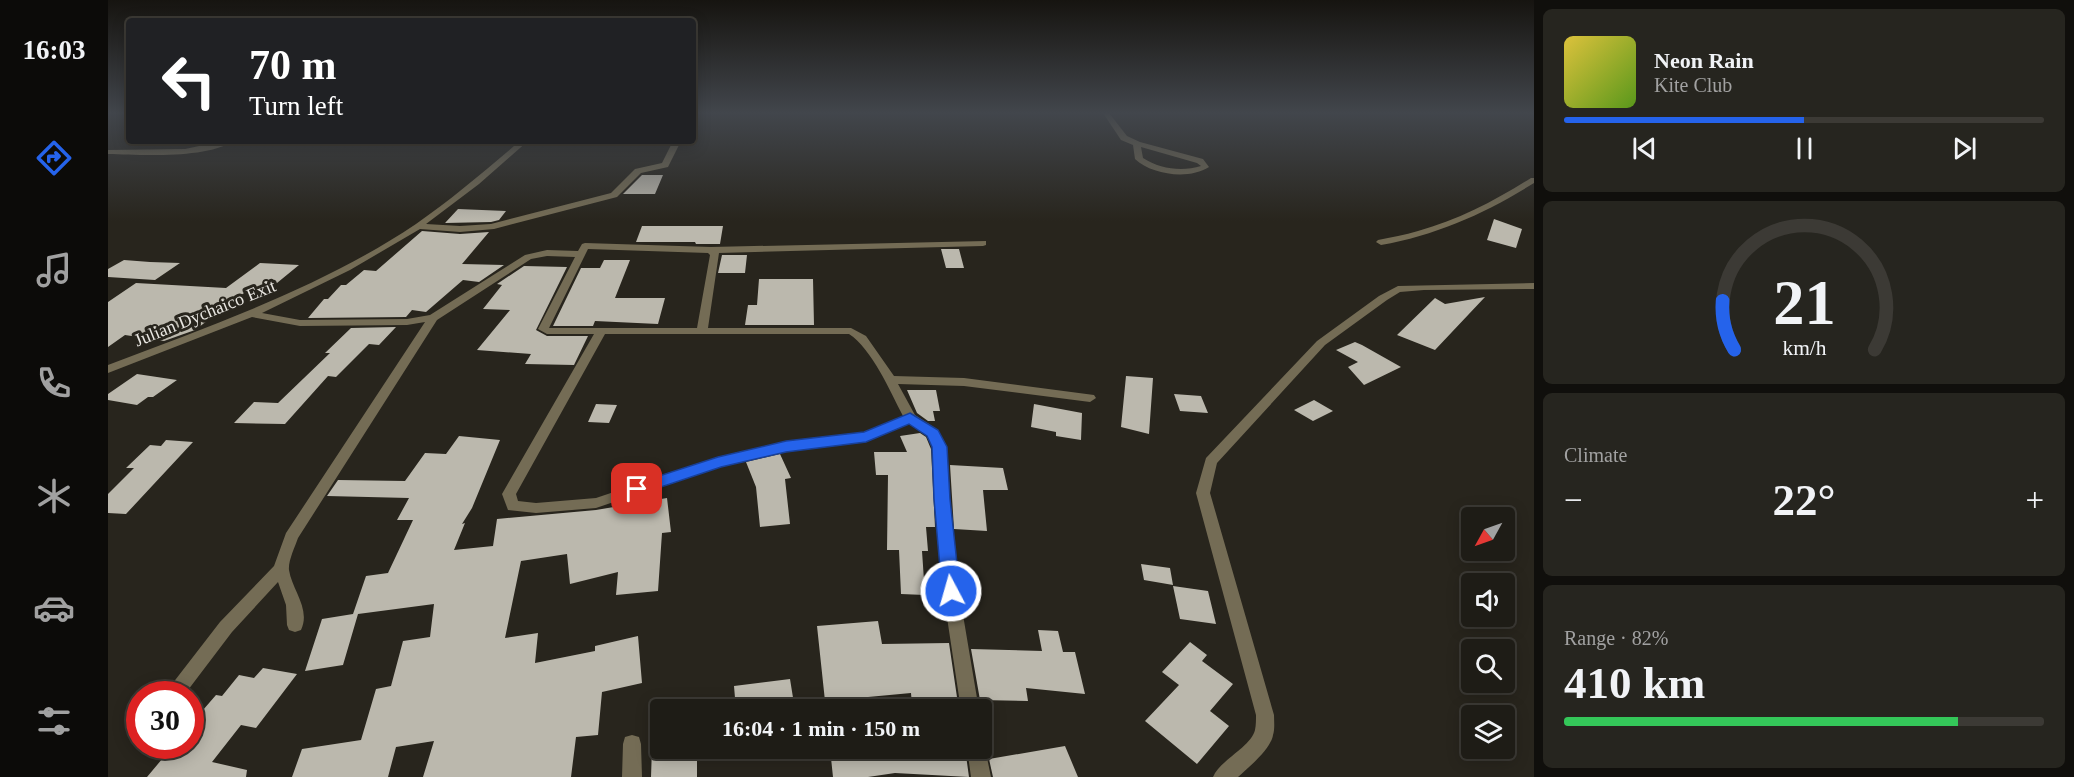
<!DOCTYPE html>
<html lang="en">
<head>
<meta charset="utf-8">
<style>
  :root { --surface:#1e1c16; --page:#26251f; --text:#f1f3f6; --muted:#a1a1a1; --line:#3c3a35; --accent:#2563eb }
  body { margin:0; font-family:Georgia,serif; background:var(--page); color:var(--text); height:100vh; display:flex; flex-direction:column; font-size:22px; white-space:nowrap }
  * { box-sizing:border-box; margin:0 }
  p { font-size:20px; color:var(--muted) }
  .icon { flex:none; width:33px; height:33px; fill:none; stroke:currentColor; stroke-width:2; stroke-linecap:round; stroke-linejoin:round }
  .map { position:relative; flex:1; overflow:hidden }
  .panel { display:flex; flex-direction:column; gap:9px; padding:9px; background:#100f0c; width:540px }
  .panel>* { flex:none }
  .guide { position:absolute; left:18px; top:18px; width:570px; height:126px; border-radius:6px; box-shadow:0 3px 15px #0003,0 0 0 2px var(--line); background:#202124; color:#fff; overflow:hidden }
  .needle { width:39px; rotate:230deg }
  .buttons { position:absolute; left:1353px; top:507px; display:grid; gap:12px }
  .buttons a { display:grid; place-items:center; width:54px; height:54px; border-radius:6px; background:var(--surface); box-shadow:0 3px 15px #0003,0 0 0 2px var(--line); font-size:30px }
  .speed { position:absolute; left:18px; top:681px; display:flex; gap:12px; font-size:30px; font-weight:700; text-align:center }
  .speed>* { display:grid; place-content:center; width:78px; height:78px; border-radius:50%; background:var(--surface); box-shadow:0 3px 15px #0003,0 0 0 2px var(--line); line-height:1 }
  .speed .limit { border:9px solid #d22; background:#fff; color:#111 }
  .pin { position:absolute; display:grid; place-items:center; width:51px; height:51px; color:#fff; margin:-26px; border-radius:12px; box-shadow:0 3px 9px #0006 }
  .me { position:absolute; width:66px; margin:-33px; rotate:354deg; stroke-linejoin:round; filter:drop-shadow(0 0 4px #0008) }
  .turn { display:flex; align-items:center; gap:21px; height:126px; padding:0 24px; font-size:27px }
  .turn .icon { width:78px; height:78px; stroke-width:2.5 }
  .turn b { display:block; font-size:42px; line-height:51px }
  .big { font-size:45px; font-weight:700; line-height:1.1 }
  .panel .card { flex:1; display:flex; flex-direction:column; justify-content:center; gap:9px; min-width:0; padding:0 21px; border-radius:9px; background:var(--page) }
  .panel .dial { align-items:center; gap:0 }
  .dial svg { height:156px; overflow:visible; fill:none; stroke:var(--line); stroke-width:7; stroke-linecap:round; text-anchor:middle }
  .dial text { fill:var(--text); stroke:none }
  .song { display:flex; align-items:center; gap:18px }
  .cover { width:72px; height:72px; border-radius:9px; background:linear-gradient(135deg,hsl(50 70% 55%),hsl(90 70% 35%)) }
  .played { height:6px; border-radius:3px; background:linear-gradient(90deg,var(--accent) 50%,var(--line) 50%) }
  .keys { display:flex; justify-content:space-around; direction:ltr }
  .heat { display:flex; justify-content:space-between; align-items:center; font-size:33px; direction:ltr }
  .charge { height:9px; border-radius:4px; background:linear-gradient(90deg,#34c759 82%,var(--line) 0) }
  .trip { position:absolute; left:542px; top:699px; width:342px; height:60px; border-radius:6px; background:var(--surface); box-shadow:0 3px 15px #0003,0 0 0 2px var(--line); font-weight:700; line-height:60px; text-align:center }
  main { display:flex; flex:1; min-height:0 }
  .tab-bar { display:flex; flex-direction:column; width:108px; justify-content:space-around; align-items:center; background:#0c0b09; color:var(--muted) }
  .tab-bar .icon { width:42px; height:42px }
  .tab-bar .current { color:var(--accent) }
  .tab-bar b { font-size:27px; color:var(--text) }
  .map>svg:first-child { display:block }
</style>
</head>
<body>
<main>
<nav class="tab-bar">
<b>16:03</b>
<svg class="icon current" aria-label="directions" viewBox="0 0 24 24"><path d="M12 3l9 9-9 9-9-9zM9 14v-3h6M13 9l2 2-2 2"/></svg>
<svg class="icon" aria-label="music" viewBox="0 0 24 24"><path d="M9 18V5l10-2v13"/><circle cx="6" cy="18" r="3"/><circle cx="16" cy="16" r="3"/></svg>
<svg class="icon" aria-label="phone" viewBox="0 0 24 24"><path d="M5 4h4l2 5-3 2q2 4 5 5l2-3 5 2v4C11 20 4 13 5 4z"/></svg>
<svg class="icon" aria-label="climate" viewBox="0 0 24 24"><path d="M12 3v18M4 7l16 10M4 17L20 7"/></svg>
<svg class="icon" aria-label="car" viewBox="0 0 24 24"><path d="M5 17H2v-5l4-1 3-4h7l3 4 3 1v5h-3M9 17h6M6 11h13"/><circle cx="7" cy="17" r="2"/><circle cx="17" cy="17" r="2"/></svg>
<svg class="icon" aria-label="filters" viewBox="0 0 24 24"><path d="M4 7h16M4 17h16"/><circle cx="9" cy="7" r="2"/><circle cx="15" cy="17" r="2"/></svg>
</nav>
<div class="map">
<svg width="1426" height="777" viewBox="0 0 1426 777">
  <rect width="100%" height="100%" fill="#28251d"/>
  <path fill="#bbb8ad" d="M 534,175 L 555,175 L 547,194 L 515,194 Z
    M 350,209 L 398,211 L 391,220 L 383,222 L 337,223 Z
    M 1386,219 L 1414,229 L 1408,248 L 1379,240 Z
    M 534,226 L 615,226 L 612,244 L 588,244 L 587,242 L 528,242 Z
    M 314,231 L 352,234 L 381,232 L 354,264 L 396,265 L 371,282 L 355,280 L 318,312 L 304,310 L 298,317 L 200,318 L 216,299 L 220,299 L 233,285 L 238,285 L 256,270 L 268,271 Z
    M 833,249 L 851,249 L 856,268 L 838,268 Z
    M 614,255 L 639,255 L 637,273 L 610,273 Z
    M 16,260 L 42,262 L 72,263 L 47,280 L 0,277 L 0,269 Z
    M 496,260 L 522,260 L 507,298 L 557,298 L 550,324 L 487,321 L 485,326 L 445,326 L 473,268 L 492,268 Z
    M 152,263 L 191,265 L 158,292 L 140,290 L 87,330 L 56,341 L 17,335 L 0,347 L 0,302 L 28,283 L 118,288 Z
    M 416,266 L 459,267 L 428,330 L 439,336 L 480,336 L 466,365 L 417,364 L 423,354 L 369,350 L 402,310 L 375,309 L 394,285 L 389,284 Z
    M 651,279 L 705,279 L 706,325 L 637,325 L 640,305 L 649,305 Z
    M 1377,297 L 1327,350 L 1289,335 L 1327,298 L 1337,304 Z
    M 288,327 L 271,345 L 261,344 L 228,377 L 220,376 L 177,424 L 126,423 L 146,402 L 170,403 L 222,353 L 217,353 L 243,328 Z
    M 1247,342 L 1254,345 L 1293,367 L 1256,385 L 1240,367 L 1250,362 L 1228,350 Z
    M 29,374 L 69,380 L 45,397 L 40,397 L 29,405 L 0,400 L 0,394 Z
    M 1018,376 L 1045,378 L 1041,434 L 1013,427 Z
    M 799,390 L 828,390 L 832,411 L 825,411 L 827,421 L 820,421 L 809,413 Z
    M 1066,394 L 1093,396 L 1100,413 L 1072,411 Z
    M 1206,400 L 1225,411 L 1205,421 L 1186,410 Z
    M 488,404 L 509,405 L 501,423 L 480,422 Z
    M 926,404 L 974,413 L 973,440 L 948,436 L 948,432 L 923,427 Z
    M 812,433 L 818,437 L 823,449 L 827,527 L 818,527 L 820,551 L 814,551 L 817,595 L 793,594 L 791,550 L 779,550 L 780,475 L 768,475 L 766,452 L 799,452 L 792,436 Z
    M 351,436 L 392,440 L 364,508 L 354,524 L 357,523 L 346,550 L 385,546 L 389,519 L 488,510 L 559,498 L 563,532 L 554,533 L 550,591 L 508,595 L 510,572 L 462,584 L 459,554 L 413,561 L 397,638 L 430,633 L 427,663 L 487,651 L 487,646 L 530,636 L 534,683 L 494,692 L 490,735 L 468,737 L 463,777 L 315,777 L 326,741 L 288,747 L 280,777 L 184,777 L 194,749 L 253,740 L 268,689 L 283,686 L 295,641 L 322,637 L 326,604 L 250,614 L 235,665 L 197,671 L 214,619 L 245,614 L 258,576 L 280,573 L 305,520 L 289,520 L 301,498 L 219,496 L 230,480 L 297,481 L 317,453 L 338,454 Z
    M 58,440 L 85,442 L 18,514 L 0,513 L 0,494 L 26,468 L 18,468 L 42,445 L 53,446 Z
    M 672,454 L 683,478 L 677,479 L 682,524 L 652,527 L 648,487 L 638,462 Z
    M 842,465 L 895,468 L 900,490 L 875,490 L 879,531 L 846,529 Z
    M 1033,564 L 1062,568 L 1065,585 L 1036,580 Z
    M 1065,586 L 1100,591 L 1108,624 L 1072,619 Z
    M 770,621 L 774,644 L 841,643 L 850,704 L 804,705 L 803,693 L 717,701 L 709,626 Z
    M 930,630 L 950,631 L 955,652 L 967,652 L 977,694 L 918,688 L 920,701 L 872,700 L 863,649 L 934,651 Z
    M 1082,642 L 1099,655 L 1094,661 L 1125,684 L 1102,711 L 1121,726 L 1089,764 L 1037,721 L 1071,685 L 1054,672 Z
    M 155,668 L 189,674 L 148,728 L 133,725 L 104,762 L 139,770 L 138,777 L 39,777 L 65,746 L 82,746 L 82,725 L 108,695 L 114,696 L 131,675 L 146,678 Z
    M 682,679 L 687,710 L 628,710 L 626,686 Z
    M 957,746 L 970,777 L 885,777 L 881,759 Z
    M 544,748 L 589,748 L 589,777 L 543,777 Z
    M 726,748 L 857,748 L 861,777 L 787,773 L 760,777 L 725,777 L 723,758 L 727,758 Z"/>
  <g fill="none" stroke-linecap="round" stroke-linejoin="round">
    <path fill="#746c55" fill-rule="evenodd" d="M 995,113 L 1001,113 L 1019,136 L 1032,142 L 1095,159 L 1101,167 C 1081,180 1044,175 1027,159 L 1025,145 L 1013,140 ZM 1033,147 L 1089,163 L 1093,166 C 1074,172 1052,169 1035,158 Z
      M 115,141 L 126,141 C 97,159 34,155 0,154 L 0,150 L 77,149 Z
      M 412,141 L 420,141 L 371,184 L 318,224 L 352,226 L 383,224 L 503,193 L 527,169 L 554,163 L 565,141 L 573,141 L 560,167 L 533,173 L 509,197 L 386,229 L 352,232 L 312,229 L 242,270 L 154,313 L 192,320 L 299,319 L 322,315 L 417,255 L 439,250 L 470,251 L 474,244 L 477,243 L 603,247 L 878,241 L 878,245 L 875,246 L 611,253 L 600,328 L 743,328 L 758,336 L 786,376 L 856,378 L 986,395 L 988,398 L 982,402 L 856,386 L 790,384 L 807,415 L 830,430 L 839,447 L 841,499 L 851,591 L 871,710 L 853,710 L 835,591 L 827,499 L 825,447 L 820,436 L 801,423 L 758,441 L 678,450 L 612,466 L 488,508 L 428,513 L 400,510 L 394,494 L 486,334 L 439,334 L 430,329 L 467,257 L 439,256 L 423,259 L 329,320 L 190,538 C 187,547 180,561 181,570 C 184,590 203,609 193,630 L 187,632 L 181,630 L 179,625 L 178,605 L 170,582 L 124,632 L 77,694 L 58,694 L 61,688 L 112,622 L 166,566 L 178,533 L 317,322 L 299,325 L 192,326 L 144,317 L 0,373 L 0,365 C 105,325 214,287 308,224 C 344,199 378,170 412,141 ZM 480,249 L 600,253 L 602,255 L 589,328 L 441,328 ZM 497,334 L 741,334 C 764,349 782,391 795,416 L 756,433 L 678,442 L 610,457 L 488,498 L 428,503 L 410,501 L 408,494 Z
      M 1423,178 L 1426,178 L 1426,183 C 1378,213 1329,235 1273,245 L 1268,242 L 1270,240 C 1283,237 1297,235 1310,231 C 1351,220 1388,200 1423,178 Z
      M 1426,283 L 1426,289 L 1316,290 L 1292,292 L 1279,300 L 1217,345 L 1109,463 L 1102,493 L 1166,715 C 1166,721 1167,729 1165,735 C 1163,749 1140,768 1130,777 L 1105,777 C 1112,760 1143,747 1147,730 C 1148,725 1148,720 1148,715 L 1088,493 L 1098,458 L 1209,341 L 1271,296 L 1290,286 Z
      M 524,735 L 531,737 L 533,744 L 534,777 L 514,777 L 515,744 L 517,737 Z
      M 873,741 L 877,748 L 883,777 L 863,777 L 859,748 L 873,748 Z"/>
  </g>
  <linearGradient id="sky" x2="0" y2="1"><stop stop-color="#161410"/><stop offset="0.51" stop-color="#42464c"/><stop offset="1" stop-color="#42464c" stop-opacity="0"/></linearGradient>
  <rect width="1426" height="221" fill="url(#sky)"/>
  <path fill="#2563eb" stroke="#184099" stroke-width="1.5" d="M 802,413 L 830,430 L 839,447 L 842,499 L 852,591 L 850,596 L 843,598 L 837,596 L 834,591 L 826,499 L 824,447 L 819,436 L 801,424 L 758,442 L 678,452 L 613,467 L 529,495 L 523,494 L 521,489 L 523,485 L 610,457 L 678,441 L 756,432 Z"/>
  <g text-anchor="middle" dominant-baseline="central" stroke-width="6" stroke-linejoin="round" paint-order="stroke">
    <g font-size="18" fill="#e8e6e1" stroke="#28251d">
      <text transform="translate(97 313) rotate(-22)">Julian Dychaico Exit</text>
    </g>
  </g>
</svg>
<div class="buttons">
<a><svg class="needle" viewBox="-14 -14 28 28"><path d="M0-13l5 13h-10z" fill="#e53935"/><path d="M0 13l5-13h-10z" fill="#a1a1a1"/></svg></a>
<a><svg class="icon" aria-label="sound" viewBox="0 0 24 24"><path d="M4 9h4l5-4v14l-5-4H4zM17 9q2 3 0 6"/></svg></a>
<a><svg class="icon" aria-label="search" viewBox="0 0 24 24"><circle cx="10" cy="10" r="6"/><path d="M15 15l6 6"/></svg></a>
<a><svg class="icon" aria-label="layers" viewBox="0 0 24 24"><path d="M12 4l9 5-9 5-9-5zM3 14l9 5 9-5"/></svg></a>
</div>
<div class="speed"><div class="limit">30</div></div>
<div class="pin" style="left:529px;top:489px;background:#d93025"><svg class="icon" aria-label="arrive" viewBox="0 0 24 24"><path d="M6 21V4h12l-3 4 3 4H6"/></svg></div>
<svg class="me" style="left:843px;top:591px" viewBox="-20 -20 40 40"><circle r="17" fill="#2563eb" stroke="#fff" stroke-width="3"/><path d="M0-11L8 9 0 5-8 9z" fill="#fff"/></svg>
<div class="trip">16:04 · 1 min · 150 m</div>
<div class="guide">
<div class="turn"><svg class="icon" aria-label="left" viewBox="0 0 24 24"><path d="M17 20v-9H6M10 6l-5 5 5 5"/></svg><div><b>70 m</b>Turn left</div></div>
</div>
</div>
<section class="panel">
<div class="card">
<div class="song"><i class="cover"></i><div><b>Neon Rain</b><p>Kite Club</p></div></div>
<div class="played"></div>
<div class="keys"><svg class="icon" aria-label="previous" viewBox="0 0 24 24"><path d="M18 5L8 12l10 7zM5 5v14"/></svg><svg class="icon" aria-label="pause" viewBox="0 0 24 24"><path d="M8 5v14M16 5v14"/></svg><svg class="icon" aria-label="next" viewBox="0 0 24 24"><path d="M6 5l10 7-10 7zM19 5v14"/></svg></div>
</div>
<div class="card dial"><svg viewBox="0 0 100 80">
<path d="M14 69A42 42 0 1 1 86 69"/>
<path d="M14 69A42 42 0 0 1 8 44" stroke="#2563eb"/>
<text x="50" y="56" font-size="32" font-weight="700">21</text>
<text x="50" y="72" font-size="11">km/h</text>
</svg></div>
<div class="card"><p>Climate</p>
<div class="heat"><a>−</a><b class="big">22°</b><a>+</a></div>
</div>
<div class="card"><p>Range · 82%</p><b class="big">410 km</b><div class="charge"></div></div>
</section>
</main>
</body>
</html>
